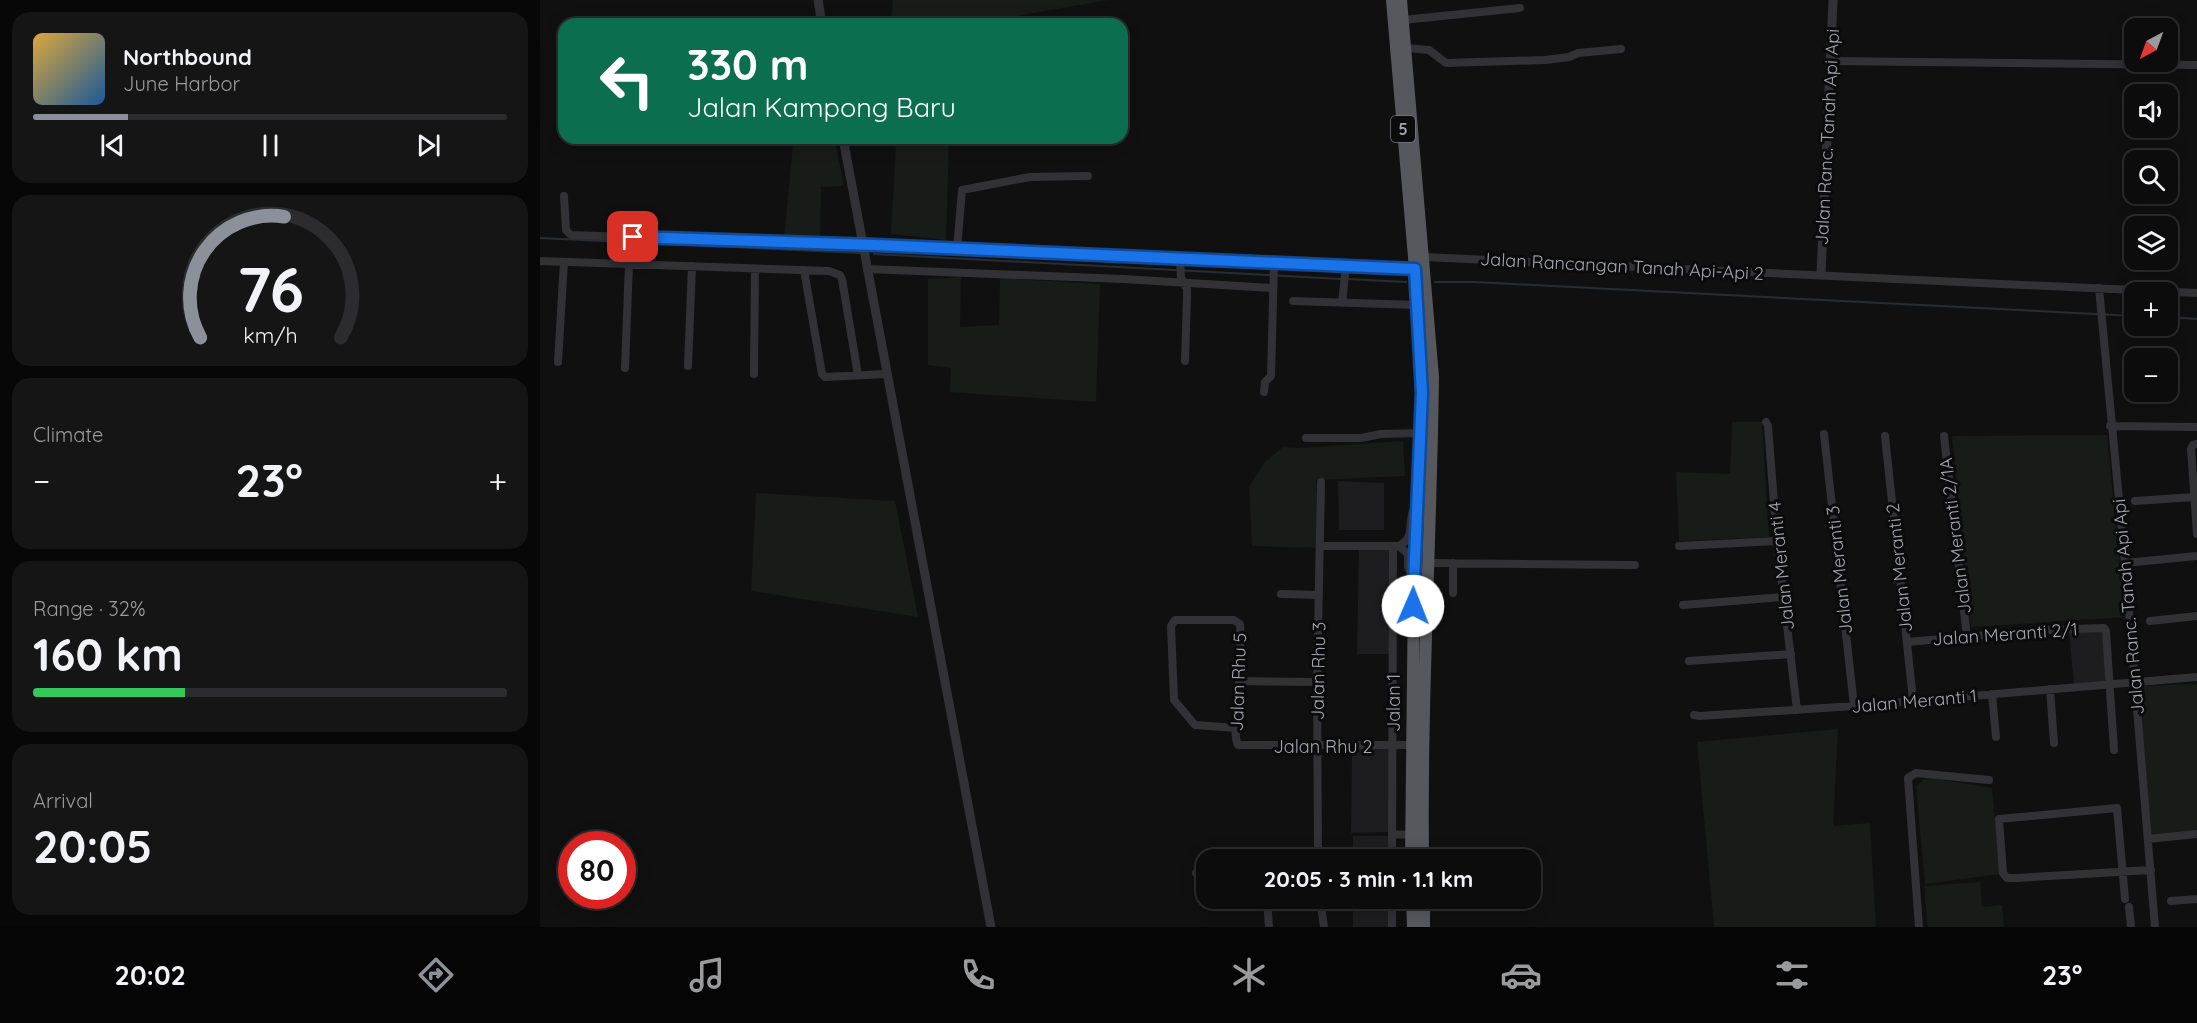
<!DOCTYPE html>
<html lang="en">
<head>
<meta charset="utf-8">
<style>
  :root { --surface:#0c0c0d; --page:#151516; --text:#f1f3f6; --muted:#9a9b9d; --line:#2c2c2e; --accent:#8c9099 }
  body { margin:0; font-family:Quicksand,sans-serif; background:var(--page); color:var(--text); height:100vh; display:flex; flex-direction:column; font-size:22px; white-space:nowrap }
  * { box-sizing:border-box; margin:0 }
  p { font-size:20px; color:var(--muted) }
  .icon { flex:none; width:33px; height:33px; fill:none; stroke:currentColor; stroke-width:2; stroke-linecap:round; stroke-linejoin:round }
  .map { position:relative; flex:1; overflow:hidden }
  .panel { display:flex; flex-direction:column; gap:12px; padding:12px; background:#070707; width:540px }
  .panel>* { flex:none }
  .top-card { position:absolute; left:18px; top:18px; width:570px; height:126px; border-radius:18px; box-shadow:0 3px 15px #0003,0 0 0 2px var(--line); background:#0b6e4f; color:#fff; overflow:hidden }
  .needle { width:39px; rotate:221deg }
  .controls { position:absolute; left:1584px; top:18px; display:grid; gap:12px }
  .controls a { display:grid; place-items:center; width:54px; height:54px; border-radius:12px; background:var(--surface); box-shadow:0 3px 15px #0003,0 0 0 2px var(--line); font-size:30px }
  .speed { position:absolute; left:18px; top:831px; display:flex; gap:12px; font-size:30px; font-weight:700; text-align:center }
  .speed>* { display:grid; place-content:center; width:78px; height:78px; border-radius:50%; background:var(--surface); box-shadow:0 3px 15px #0003,0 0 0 2px var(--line); line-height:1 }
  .speed .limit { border:9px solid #d22; background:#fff; color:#111 }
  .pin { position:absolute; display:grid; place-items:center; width:51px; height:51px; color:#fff; margin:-26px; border-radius:12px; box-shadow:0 3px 9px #0006 }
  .me { position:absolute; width:66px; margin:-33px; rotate:1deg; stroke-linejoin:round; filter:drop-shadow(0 0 4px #0008) }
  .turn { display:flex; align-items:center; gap:21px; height:126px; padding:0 30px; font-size:27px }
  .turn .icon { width:78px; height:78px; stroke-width:2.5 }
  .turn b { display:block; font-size:42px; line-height:51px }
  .big { font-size:45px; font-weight:700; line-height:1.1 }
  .panel .widget { flex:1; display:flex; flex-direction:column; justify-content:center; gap:9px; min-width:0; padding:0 21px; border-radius:18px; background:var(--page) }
  .panel .dial { align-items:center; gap:0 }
  .dial svg { height:156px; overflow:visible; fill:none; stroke:var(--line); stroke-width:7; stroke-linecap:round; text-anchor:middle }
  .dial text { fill:var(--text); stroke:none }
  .song { display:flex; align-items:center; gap:18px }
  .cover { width:72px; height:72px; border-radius:9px; background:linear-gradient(135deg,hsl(40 70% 55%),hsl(210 70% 35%)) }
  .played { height:6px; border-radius:3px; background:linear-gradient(90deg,var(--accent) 20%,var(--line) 20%) }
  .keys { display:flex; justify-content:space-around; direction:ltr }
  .heat { display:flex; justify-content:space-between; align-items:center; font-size:33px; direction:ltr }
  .charge { height:9px; border-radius:4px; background:linear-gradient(90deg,#34c759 32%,var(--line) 0) }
  .trip { position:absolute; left:656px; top:849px; width:345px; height:60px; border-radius:18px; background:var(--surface); box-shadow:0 3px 15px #0003,0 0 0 2px var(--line); font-weight:700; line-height:60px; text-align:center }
  .tab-bar { display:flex; height:96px; justify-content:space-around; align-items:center; background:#050505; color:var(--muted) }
  .tab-bar .icon { width:42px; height:42px }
  .tab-bar .active { color:var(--accent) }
  .tab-bar b { font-size:27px; color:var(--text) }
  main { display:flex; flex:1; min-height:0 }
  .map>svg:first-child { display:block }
</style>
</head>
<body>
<main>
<section class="panel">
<div class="widget">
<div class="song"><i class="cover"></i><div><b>Northbound</b><p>June Harbor</p></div></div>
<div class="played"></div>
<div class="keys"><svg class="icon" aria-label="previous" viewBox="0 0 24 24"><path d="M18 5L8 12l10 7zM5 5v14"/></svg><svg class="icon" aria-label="pause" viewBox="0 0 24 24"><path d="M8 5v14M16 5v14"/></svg><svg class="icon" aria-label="next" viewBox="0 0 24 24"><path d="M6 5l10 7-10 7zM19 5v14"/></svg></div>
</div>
<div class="widget dial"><svg viewBox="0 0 100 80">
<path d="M14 69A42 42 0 1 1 86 69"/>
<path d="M14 69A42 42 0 0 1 57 7" stroke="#8c9099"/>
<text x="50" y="56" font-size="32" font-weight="700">76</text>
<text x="50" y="72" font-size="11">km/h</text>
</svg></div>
<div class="widget"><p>Climate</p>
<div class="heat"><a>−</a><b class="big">23°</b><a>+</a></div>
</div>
<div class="widget"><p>Range · 32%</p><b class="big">160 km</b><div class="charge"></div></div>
<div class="widget"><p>Arrival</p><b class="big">20:05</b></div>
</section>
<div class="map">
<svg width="1657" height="927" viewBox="0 0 1657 927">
  <rect width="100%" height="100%" fill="#101011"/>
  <path fill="#1d1c1e" d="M 798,481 L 844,483 L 844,530 L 799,530 Z
    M 851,548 L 850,654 L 817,654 L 819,549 Z
    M 1562,629 L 1567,681 L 1534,684 L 1529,632 Z
    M 812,749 L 849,749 L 849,832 L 811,833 Z
    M 813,836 L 849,836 L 849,859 L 813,860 Z
    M 813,899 L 849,899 L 848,927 L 813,927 Z"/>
  <path fill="#171c18" d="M 353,0 L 568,0 L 431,24 L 351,24 Z
    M 397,138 L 409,138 L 406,240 L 351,234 L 356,142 Z
    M 253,144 L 296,145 L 304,186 L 281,187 L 280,238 L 244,238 Z
    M 421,277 L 420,327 L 459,325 L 460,278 L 560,284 L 556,402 L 410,392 L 411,368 L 388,365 L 388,279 Z
    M 1192,422 L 1222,422 L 1229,537 L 1139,541 L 1136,472 L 1190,474 Z
    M 1567,435 L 1585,617 L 1431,627 L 1412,436 Z
    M 863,441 L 865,476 L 776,480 L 777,548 L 712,546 L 709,487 L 725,462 L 743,447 L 761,448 Z
    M 216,493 L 355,501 L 378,617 L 211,591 Z
    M 1657,684 L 1657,831 L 1611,836 L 1598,686 Z
    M 1298,729 L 1293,826 L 1330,823 L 1336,927 L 1174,927 L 1157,742 Z
    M 1391,778 L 1452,788 L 1460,874 L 1385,884 L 1376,787 L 1384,779 Z
    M 1440,882 L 1442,907 L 1462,905 L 1464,927 L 1388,927 L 1384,886 Z"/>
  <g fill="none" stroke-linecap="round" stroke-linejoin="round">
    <path stroke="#282d33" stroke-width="2" d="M 0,238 L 320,253
      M 334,254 L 801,279
      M 807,279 L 866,282
      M 895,282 L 935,282 L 1594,316
      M 1628,317 L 1657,319"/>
    <path stroke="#323236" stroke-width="8" d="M 863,20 L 980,8
      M 75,24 L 105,24
      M 865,48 L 889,50 L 906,63 L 1005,60 L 1029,57 L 1038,53 L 1081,49
      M 1290,61 L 1657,65
      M 24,196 L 26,230 L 31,235 L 295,244 L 875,269
      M 417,249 L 422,190 L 490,177 L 548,176
      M 884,257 L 1657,293
      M 640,259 L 641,278 L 647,289 L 647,297 L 645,361
      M 0,261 L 289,271 L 300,275 L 302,279 L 318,375
      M 327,269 L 583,279 L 732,288
      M 264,270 L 282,374 L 285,377 L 346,374
      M 1559,288 L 1585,563 L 1615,927
      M 753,301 L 877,305
      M 802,303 L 806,266
      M 18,362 L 24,262
      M 148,366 L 152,266
      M 85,368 L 89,264
      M 214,374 L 215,269
      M 724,392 L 725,382 L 731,376 L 734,263
      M 1226,422 L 1228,426 L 1237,541 L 1257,710
      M 1570,426 L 1657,427
      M 1284,434 L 1314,706
      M 1345,436 L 1373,700
      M 1404,436 L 1427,637
      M 766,438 L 821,438 L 841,434 L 880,433
      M 1657,444 L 1653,445 L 1651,449 L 1657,534
      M 1595,501 L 1654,497
      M 781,546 L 859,546 L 868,554 L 868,567 L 872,578
      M 859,546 C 877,536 866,523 875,506
      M 1139,546 L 1237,541
      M 889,563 L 1095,565
      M 1585,563 L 1657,556
      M 913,593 L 913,563
      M 741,594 L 779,595
      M 1143,605 L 1244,597
      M 1610,621 L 1657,616
      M 1367,642 L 1506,630 L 1564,628 L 1566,631 L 1574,750
      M 1149,661 L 1251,654
      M 699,681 L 777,682
      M 1510,689 L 1514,743
      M 1452,694 L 1456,737
      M 1154,715 L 1159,716 L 1314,706 L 1657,677
      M 697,728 L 655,725 L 634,700 L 631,626 L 635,620 L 694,620 L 700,624 C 702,651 699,680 698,708 C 697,719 693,735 698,745 L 871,745
      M 852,834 L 871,835
      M 1608,839 L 1657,834
      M 778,860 L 777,682 L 781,482
      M 852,860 L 853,546
      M 656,873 L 666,873
      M 727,898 L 729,927
      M 780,898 L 784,927
      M 1585,899 L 1577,808 L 1459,819 L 1463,873 L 1467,878 L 1477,878 L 1611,870
      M 1631,901 L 1657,899
      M 1589,907 L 1591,927
      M 852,927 L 852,898
      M 1379,927 L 1368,778 L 1376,773 L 1449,780"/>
    <path stroke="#323236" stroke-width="9" d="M 278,0 L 282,24
      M 303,138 L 451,927
      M 1281,274 L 1293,0"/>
    <path stroke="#56585e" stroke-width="12" d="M 852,0 L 874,257 L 882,393 L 874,585 L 871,860
      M 861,0 L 893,377 C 891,538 881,699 883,860
      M 872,898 L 873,927
      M 884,898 L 884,927"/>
  </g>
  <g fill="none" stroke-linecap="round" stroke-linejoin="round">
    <defs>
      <path id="route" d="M 93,237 L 335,245 L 875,269 L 882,393 L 873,606"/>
    </defs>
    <use href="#route" stroke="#114b97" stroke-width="15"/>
    <use href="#route" stroke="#1a73e8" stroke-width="10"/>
  </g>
  <g text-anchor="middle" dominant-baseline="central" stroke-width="6" stroke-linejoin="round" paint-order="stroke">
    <rect fill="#0b0b0c" stroke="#75787f" stroke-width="1.5" x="851" y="116" width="24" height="26" rx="4.5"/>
    <g font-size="16" font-weight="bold" fill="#a3a6b0">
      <text x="863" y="129">5</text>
    </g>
    <g font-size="18" fill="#a3a6b0" stroke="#0b0b0c">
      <text transform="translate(1287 137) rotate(-87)">Jalan Ranc. Tanah Api Api</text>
      <text transform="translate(1082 266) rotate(3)">Jalan Rancangan Tanah Api-Api 2</text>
      <text transform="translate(1415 536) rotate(-97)">Jalan Meranti 2/1A</text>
      <text transform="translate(1241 566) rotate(-96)">Jalan Meranti 4</text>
      <text transform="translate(1359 568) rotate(-96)">Jalan Meranti 2</text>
      <text transform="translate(1299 570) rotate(-96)">Jalan Meranti 3</text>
      <text transform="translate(1588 607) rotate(-95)">Jalan Ranc. Tanah Api Api</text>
      <text transform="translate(1465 634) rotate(-4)">Jalan Meranti 2/1</text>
      <text transform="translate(778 671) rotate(-89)">Jalan Rhu 3</text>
      <text transform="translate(698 682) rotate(-88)">Jalan Rhu 5</text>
      <text transform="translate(1374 701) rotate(-5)">Jalan Meranti 1</text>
      <text transform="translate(853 703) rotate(-90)">Jalan 1</text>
      <text x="783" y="746">Jalan Rhu 2</text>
    </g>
  </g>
</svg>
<div class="controls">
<a><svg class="needle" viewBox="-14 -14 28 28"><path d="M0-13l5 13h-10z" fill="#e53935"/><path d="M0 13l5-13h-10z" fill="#9a9b9d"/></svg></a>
<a><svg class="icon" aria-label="sound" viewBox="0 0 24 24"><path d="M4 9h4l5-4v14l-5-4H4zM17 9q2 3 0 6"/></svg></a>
<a><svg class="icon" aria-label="search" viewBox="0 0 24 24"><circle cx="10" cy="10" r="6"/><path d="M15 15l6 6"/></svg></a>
<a><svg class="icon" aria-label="layers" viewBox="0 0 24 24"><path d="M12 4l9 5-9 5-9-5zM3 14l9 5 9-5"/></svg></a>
<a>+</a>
<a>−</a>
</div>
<div class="speed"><div class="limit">80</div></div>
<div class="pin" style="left:93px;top:237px;background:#d93025"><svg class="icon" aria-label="arrive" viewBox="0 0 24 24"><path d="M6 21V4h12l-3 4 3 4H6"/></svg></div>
<svg class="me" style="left:873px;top:606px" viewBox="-20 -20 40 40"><circle r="19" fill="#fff"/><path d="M0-13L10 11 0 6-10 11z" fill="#1a73e8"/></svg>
<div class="trip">20:05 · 3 min · 1.1 km</div>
<div class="top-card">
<div class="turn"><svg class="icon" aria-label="left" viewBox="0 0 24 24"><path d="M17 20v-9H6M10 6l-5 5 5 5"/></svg><div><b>330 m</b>Jalan Kampong Baru</div></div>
</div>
</div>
</main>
<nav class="tab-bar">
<b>20:02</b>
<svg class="icon active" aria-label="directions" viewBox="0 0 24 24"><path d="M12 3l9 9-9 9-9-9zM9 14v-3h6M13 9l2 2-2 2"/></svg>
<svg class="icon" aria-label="music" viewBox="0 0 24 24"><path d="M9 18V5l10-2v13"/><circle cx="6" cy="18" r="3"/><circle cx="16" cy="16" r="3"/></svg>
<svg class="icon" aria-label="phone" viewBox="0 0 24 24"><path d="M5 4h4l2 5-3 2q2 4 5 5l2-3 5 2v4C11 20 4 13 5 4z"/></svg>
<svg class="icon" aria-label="climate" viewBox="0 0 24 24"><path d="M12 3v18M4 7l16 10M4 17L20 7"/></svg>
<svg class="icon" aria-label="car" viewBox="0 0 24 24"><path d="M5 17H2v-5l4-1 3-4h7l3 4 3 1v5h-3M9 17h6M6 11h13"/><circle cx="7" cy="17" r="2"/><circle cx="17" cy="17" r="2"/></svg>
<svg class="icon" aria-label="filters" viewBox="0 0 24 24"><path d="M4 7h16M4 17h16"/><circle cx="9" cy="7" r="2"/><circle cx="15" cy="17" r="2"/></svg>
<b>23°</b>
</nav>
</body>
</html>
